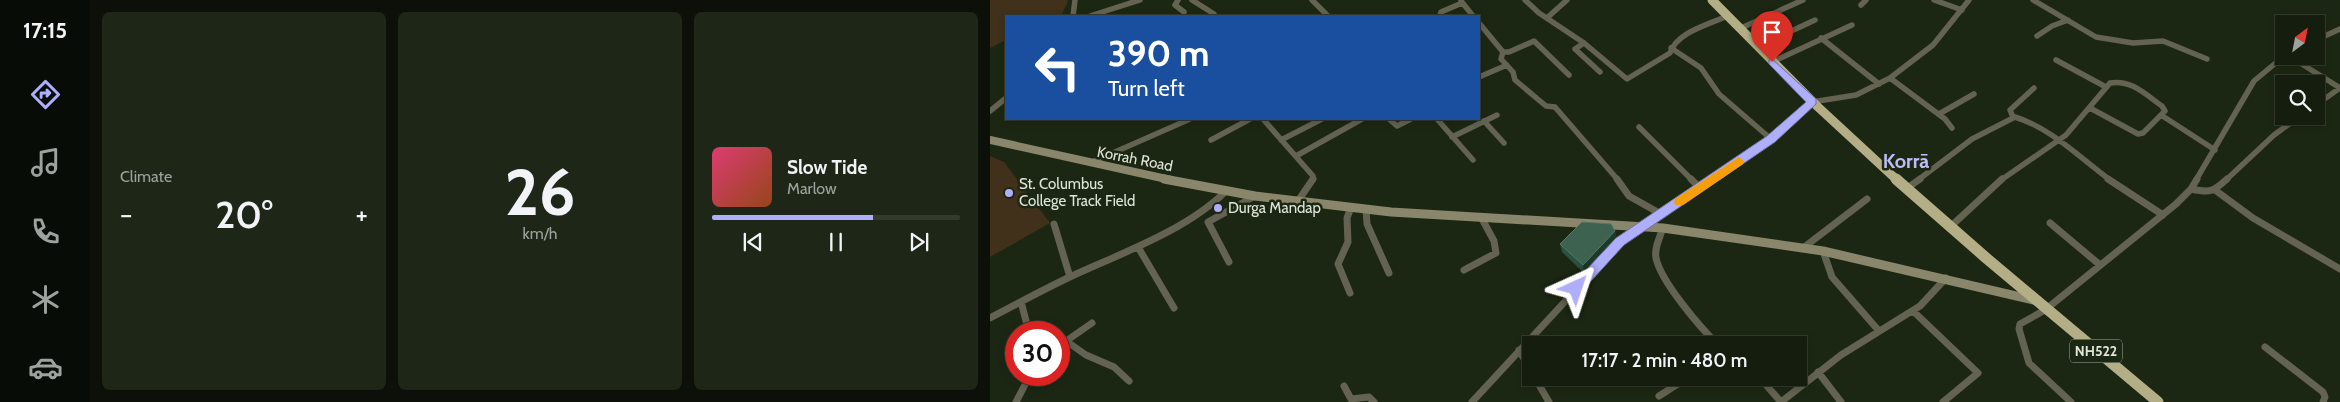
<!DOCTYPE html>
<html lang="en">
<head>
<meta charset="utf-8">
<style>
  :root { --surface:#151d0e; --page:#1e2617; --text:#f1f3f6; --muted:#9da29e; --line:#343b2e; --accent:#aeaefb }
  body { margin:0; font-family:Cabin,sans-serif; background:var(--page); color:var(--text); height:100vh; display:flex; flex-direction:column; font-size:19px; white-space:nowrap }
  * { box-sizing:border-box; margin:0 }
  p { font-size:16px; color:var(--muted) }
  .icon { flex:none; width:28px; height:28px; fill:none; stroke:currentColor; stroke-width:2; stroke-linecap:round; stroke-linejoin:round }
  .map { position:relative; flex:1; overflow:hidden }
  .panel { display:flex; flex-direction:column; gap:12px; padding:12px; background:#0c1008; width:900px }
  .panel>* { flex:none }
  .hud { position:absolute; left:15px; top:15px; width:475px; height:105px; border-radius:0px; box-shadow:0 2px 8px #0003,0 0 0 1px var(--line); background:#1a4fa0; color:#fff; overflow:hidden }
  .needle { width:32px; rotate:32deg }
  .fabs { position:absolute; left:1285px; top:15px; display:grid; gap:10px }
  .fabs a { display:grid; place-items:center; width:50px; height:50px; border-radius:0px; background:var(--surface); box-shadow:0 2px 8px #0003,0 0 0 1px var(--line); font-size:25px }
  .speed { position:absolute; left:15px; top:321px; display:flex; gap:10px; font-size:25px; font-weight:700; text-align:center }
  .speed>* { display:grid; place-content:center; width:65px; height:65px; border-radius:50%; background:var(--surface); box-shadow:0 2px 8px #0003,0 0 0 1px var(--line); line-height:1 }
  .speed .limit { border:8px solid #d22; background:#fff; color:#111 }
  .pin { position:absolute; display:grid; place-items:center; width:42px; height:42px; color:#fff; margin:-51px -21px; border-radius:50% 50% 50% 0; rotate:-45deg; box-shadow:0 0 5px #0007 }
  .pin .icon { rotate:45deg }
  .me { position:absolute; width:55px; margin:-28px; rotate:42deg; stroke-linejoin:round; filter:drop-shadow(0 0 4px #0008) }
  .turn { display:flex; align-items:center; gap:18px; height:105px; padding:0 20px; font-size:22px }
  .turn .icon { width:65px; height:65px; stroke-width:2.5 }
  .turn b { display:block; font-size:35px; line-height:42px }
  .big { font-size:38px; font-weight:600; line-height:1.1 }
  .panel .card { flex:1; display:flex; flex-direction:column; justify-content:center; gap:8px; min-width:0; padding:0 18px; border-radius:8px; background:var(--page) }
  .panel .dial { align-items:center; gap:0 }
  .dial b { font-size:65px; line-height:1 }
  .song { display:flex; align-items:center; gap:15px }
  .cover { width:60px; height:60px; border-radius:8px; background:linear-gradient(135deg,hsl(340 70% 55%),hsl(20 70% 35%)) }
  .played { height:5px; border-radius:2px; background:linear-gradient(90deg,var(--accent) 65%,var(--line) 65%) }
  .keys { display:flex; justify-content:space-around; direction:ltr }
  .heat { display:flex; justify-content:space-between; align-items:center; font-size:28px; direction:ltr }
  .panel .tiles { flex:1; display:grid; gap:12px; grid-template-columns:repeat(3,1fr) }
  .trip { position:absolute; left:532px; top:336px; width:285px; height:50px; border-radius:0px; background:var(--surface); box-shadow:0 2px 8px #0003,0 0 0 1px var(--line); font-weight:600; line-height:50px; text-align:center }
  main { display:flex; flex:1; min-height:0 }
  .tabs { display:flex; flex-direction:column; width:90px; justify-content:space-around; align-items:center; background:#080c06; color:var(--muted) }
  .tabs .icon { width:35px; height:35px }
  .tabs .selected { color:var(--accent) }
  .tabs b { font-size:22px; color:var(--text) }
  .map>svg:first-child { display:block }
</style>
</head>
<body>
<main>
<nav class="tabs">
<b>17:15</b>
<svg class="icon selected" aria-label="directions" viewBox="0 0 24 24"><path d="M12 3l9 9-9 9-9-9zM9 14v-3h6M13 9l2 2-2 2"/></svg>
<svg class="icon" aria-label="music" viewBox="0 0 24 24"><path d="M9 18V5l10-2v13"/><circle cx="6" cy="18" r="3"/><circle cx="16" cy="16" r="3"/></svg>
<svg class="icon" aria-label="phone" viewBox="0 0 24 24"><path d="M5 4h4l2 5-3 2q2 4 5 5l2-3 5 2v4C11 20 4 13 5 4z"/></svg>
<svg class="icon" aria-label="climate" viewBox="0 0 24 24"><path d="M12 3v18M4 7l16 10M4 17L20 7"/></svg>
<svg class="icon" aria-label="car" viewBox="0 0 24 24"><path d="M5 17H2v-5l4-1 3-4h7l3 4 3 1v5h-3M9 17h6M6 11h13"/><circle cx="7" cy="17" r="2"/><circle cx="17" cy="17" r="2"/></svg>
</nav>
<section class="panel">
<div class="tiles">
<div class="card"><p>Climate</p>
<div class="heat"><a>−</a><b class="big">20°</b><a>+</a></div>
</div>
<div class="card dial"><b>26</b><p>km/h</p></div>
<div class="card">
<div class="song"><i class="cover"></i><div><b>Slow Tide</b><p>Marlow</p></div></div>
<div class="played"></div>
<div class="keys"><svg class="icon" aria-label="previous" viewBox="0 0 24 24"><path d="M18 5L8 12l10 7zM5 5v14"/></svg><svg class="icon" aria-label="pause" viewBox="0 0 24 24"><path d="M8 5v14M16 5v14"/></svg><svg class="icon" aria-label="next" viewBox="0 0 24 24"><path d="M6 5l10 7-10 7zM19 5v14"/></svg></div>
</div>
</div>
</section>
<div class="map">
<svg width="1350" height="402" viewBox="0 0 1350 402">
  <rect width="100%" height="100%" fill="#1c2713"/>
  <path fill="#41301a" d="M 0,0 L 77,0 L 78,1 L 72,14 L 66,16 L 16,16 L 16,40 L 0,48 Z
    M 0,156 L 14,162 L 60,223 L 0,257 Z"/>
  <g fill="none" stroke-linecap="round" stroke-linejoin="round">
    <path stroke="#646251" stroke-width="5.5" d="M 188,0 L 185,5 L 194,12
      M 202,0 L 224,14
      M 322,0 L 338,16
      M 535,0 L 549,13 L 594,43 L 637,79 L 680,53 C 687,32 718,25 737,16
      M 944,0 L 972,10
      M 1043,0 L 1106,37 L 1143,43 L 1173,41 L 1217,59
      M 471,1 L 483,16
      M 871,5 L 876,0
      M 83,16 L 85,0
      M 100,16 L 150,0
      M 450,16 L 451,12 L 472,3
      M 558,17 L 577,0
      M 489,23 L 513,52 L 519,52 L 544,41 L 579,75
      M 749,29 L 813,0
      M 1047,36 L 1062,26 L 1078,20
      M 831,38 L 889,84
      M 1326,40 L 1350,29
      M 594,43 L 585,49 L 610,72
      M 767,47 L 825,20
      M 681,48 L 711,68 L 729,94 L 781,139
      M 513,52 L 511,59 L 523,72 L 525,80 L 556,106 L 565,107 L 628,180
      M 1299,56 L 1350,88 L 1326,105
      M 1066,60 L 1116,87
      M 782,62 L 862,25
      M 489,77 L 517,65
      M 900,78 L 955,119 L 962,128
      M 0,111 L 16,98
      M 949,114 L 984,94
      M 1171,115 L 1225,150
      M 1023,117 L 1020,110 L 1044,88
      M 273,119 L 323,176 L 323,180
      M 399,119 L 407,126 L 421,119
      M 447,119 L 483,160
      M 494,121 L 514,143
      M 649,127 L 702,180
      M 462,137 L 507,115
      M 221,140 L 260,119
      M 291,140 L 332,119
      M 306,156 L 372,119
      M 100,163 L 200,119
      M 721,180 L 781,139 L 822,102 L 866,95 L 900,78 L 943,45 L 979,0
      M 928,180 L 982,139 L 1025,117 C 1061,128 1090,158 1120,180
      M 1011,180 L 1076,135 L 1120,83 C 1141,79 1156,95 1172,106 L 1175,111 L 1153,133 L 1148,134 L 1100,108
      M 1206,180 L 1264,81 L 1294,56
      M 1236,180 L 1284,135 L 1310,116"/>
    <path stroke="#646251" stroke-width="7" d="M 627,179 L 639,196 L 671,214
      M 701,179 L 710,188
      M 1118,179 L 1173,215
      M 916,189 L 930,179
      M 1201,189 C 1220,193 1223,192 1237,179
      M 1225,190 L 1263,218 L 1350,269
      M 308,201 L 323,179
      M 376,209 L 377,224 L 399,273
      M 1060,223 L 1110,265
      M 64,224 L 80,277
      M 673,228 C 670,237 664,248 666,258 C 671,282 710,327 728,345
      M 959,228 L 1012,179
      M 148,247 L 184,308
      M 813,248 L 877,199
      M 833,251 L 842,277 L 889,331
      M 239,262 L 218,222 L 265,196
      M 474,270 L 506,253 L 504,241 L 491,217
      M 360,293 L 348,264 L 358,242 L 357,218 L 361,207
      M 31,302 L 39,332
      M 923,311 L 988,373 L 953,402
      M 0,318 C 27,304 54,289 82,276 C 132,253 197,230 236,191
      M 76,341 L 96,355 L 124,367 L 139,381
      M 69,346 L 102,323
      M 1275,347 L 1333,392 L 1335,397 L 1333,402
      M 529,350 L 541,371
      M 828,372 L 851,402
      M 545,378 L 559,402
      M 770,378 L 791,402
      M 354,386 L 361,399 L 379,397 L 384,402
      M 669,396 L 697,378
      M 26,402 L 40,375
      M 482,402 L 630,242 L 723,179
      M 791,402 L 851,355 L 930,306 L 956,278
      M 1081,402 L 1039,363 L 1029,329 L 1030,324 L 1055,310 L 1186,204 L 1201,189 L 1207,179"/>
    <path stroke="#89866b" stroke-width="8" d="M 0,140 L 181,180"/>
    <path stroke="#89866b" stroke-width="9" d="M 174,179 L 265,196 L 401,212 L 673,228 L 833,251 L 1044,300"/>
    <path stroke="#b3ae86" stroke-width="9" d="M 722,0 L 828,107 L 907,180"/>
    <path stroke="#b3ae86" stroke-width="11" d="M 906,179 L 995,257 L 1168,402"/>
  </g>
  <path fill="#2a5240" d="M 625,231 L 626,239 L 594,273 L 572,252 L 570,244 Z"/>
  <path fill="#1c3a27" d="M 625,231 L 626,239 L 594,273 L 593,265 Z"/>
  <path fill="#3d6250" stroke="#567766" d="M 592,222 L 621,224 L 625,231 L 593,265 L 570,244 Z"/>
  <path fill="#aeaefb" stroke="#7171a3" d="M 782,59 L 826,99 L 826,104 L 785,142 L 634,245 L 591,292 L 582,292 L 580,288 L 582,285 L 626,238 L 777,136 L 816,102 L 779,64 L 779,60 Z"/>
  <path fill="#f59e0b" d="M 749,157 L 754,161 L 753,164 L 693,205 L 685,205 L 684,202 L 685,199 Z"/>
  <g fill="#aeaefb" stroke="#1c2713" stroke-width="2">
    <circle cx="19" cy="193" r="5"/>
    <circle cx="228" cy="208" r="5"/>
  </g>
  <g text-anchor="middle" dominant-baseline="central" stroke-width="5" stroke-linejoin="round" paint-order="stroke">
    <rect fill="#1c2713" stroke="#a4ad9e" stroke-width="1" x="1080" y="339.5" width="52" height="23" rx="4"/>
    <g font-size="14" font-weight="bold" fill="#dfe6d9">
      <text x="1106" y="351">NH522</text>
    </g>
    <g font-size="15" fill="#dfe6d9" stroke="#1c2713">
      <text transform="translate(145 159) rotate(11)">Korrah Road</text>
    </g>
    <g font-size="15" fill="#dfe6d9" stroke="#1c2713" text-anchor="start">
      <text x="29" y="184">St. Columbus<tspan x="29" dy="17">College Track Field</tspan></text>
      <text x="238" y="208">Durga Mandap</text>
    </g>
    <g font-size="20" font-weight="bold" fill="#bbbdf6" stroke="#1c2713">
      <text x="916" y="161">Korrā</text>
    </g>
  </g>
</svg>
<div class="fabs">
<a><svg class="needle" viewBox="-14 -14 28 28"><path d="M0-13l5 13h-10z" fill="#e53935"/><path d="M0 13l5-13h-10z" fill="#9da29e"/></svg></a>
<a><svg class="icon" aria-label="search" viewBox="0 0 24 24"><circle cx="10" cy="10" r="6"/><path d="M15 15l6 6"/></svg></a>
</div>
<div class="speed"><div class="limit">30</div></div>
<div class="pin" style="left:782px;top:62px;background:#d93025"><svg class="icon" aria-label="arrive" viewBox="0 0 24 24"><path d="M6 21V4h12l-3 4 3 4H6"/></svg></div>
<svg class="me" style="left:586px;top:288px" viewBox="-20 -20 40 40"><path d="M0-17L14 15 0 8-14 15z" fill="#aeaefb" stroke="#fff" stroke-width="4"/></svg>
<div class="trip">17:17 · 2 min · 480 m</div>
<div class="hud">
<div class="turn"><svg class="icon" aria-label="left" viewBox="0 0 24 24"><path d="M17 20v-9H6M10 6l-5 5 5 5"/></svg><div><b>390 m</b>Turn left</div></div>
</div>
</div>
</main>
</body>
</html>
